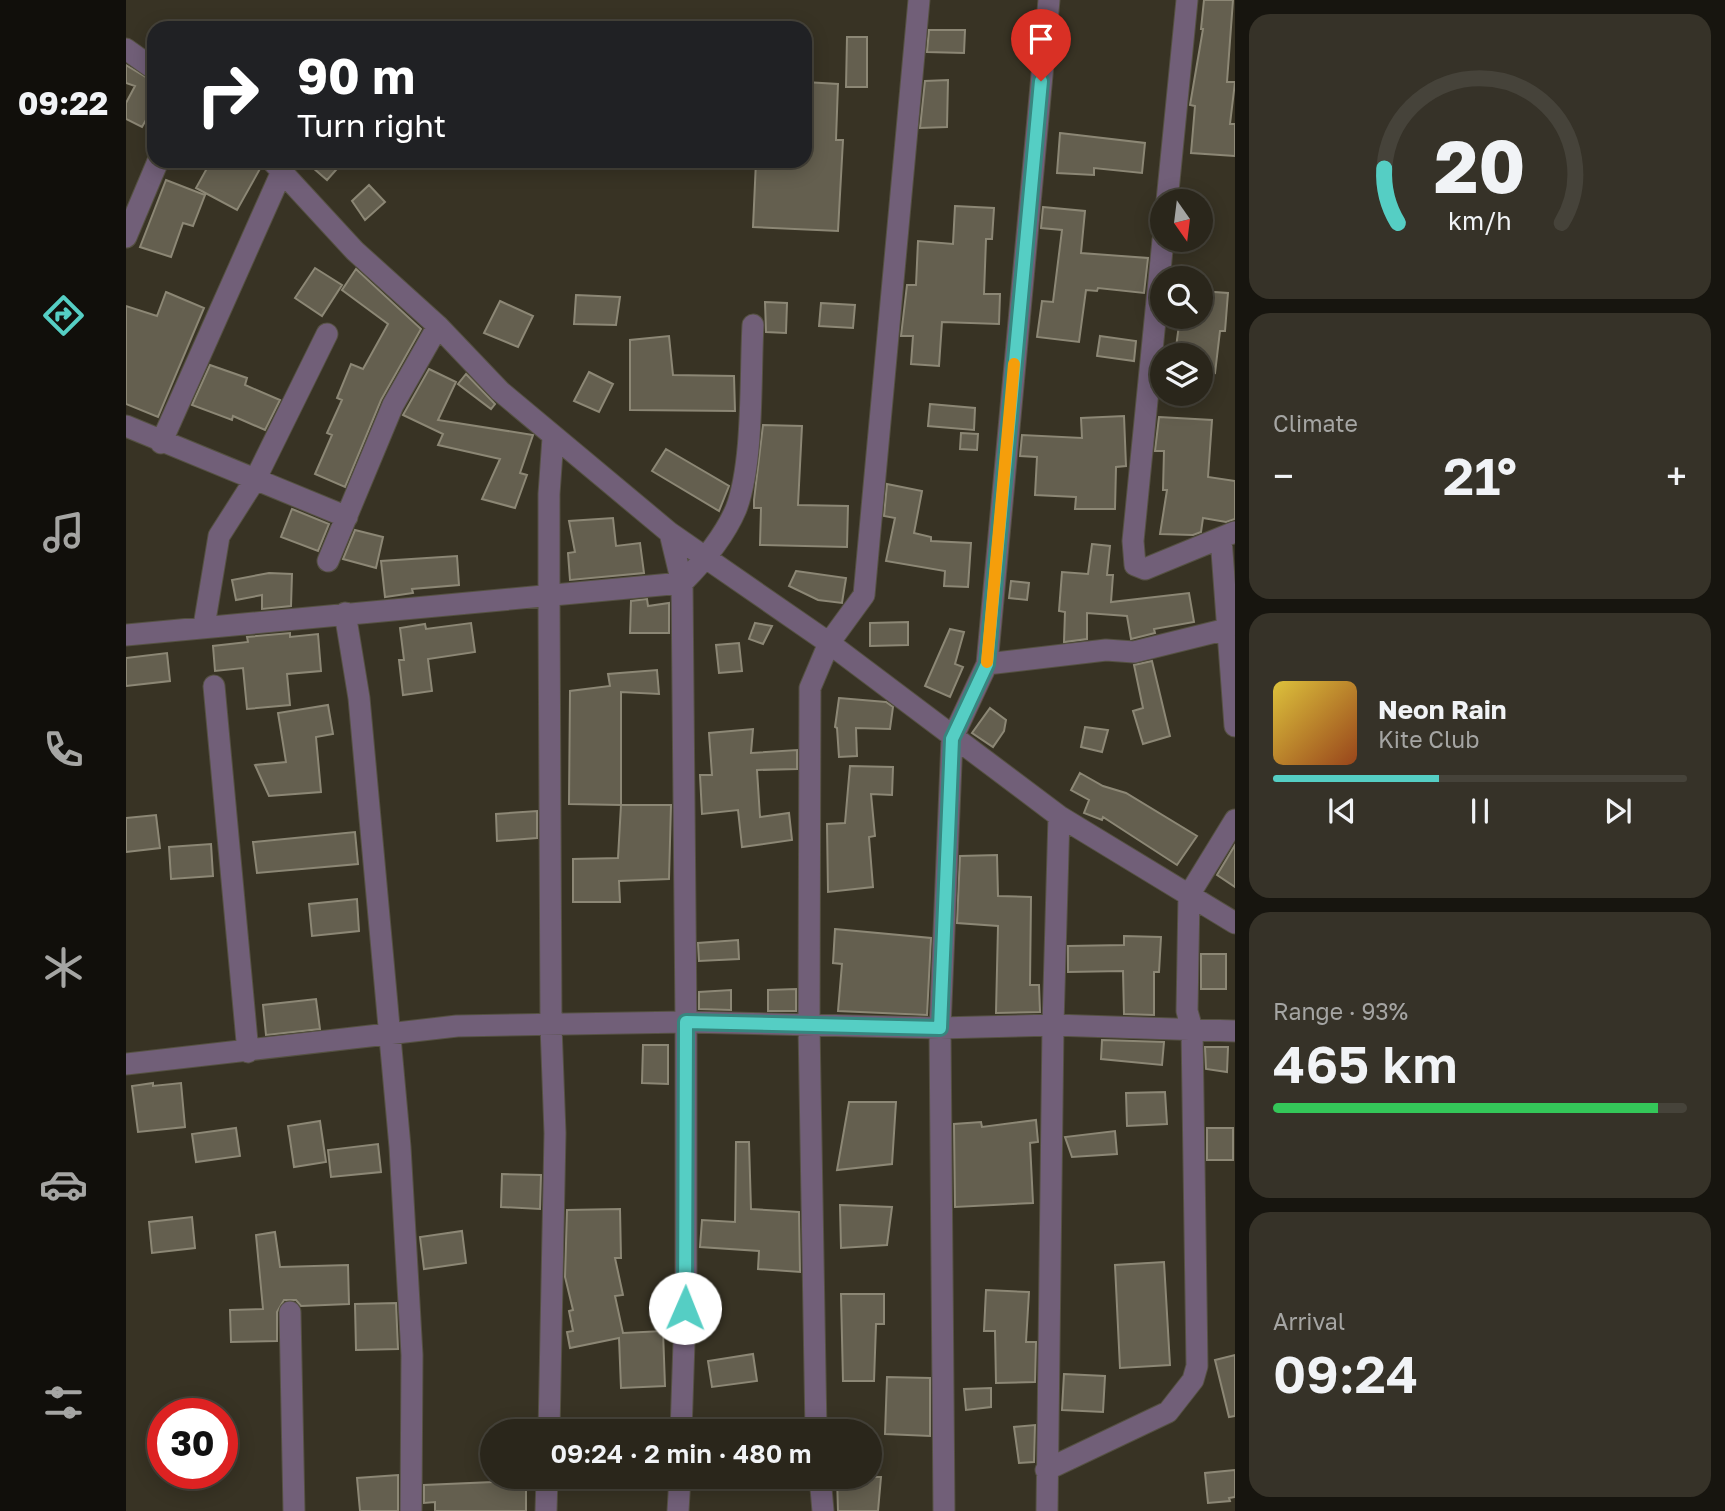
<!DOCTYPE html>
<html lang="en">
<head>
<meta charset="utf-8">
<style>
  :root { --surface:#2a261b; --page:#363228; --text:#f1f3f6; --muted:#a5a5a3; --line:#46433a; --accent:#55cec4 }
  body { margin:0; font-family:"Golos Text",sans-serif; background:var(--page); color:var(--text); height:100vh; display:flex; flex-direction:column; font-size:26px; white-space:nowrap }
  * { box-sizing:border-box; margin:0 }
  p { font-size:23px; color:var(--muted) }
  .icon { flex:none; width:38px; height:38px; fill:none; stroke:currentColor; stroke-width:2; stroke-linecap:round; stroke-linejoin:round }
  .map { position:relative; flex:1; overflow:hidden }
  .sheet { display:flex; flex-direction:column; gap:14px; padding:14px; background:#17150f; width:490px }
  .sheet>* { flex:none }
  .top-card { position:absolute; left:21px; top:21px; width:665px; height:147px; border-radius:21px; box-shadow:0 4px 18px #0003,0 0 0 2px var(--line); background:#202124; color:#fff; overflow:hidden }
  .needle { width:46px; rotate:166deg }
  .fabs { position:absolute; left:1024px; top:189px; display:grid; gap:14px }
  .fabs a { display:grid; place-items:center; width:63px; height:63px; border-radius:50%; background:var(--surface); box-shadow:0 4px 18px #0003,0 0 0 2px var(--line); font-size:35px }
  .speed { position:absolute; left:21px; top:1398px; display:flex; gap:14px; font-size:35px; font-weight:700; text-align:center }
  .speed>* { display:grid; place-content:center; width:91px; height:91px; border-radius:50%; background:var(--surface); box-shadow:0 4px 18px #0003,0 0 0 2px var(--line); line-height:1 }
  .speed .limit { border:10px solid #d22; background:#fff; color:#111 }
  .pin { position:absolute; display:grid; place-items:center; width:60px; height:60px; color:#fff; margin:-72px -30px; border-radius:50% 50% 50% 0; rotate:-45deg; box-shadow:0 0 7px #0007 }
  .pin .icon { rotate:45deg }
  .me { position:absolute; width:77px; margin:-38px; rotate:1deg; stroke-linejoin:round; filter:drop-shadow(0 0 5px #0008) }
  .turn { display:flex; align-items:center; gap:24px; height:147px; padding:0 35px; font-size:32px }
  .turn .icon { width:91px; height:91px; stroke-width:2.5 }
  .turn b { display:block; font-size:49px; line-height:60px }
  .big { font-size:52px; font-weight:600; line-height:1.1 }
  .sheet .card { flex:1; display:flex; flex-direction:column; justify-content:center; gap:10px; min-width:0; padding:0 24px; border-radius:21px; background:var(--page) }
  .sheet .dial { align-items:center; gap:0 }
  .dial svg { height:182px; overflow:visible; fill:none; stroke:var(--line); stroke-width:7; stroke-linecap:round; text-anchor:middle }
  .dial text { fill:var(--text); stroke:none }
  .song { display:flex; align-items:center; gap:21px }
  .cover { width:84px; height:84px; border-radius:10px; background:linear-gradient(135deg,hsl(50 70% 55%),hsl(20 70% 35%)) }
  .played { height:7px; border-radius:4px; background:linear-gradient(90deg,var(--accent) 40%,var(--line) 40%) }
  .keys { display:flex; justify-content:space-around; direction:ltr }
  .heat { display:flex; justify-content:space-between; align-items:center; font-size:38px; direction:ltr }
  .charge { height:10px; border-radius:5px; background:linear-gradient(90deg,#34c759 93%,var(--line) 0) }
  .trip { position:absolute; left:354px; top:1419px; width:402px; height:70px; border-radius:35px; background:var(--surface); box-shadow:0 4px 18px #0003,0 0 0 2px var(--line); font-weight:600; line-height:70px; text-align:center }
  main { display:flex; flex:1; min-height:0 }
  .tabs { display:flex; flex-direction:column; width:126px; justify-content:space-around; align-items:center; background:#110f0b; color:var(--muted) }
  .tabs .icon { width:49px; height:49px }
  .tabs .current { color:var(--accent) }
  .tabs b { font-size:32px; color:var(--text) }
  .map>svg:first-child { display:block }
</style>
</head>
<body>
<main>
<nav class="tabs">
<b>09:22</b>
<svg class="icon current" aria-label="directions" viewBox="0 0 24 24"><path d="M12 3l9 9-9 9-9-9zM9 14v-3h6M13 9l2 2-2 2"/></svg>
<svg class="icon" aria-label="music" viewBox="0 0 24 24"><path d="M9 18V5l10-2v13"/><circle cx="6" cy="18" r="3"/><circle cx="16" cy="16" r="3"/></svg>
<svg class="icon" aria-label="phone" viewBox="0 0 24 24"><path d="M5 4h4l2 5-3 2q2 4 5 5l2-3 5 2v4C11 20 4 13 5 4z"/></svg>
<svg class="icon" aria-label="climate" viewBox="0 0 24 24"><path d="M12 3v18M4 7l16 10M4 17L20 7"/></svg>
<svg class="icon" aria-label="car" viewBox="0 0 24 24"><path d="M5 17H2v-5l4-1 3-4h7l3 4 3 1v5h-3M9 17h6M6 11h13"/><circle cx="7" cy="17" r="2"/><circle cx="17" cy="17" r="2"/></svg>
<svg class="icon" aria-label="filters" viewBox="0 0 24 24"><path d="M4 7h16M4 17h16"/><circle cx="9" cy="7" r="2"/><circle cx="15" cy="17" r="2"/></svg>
</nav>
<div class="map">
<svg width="1109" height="1511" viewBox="0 0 1109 1511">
  <rect width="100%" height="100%" fill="#383324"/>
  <path fill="#645f4f" stroke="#8c8775" stroke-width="2" d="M 1078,0 L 1107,0 L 1101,82 L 1109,82 L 1104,124 L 1109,124 L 1109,156 L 1065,153 L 1069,106 L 1064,105 L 1077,29 L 1075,29 Z
    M 803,30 L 839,30 L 838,53 L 801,52 Z
    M 721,37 L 741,37 L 741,87 L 720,87 Z
    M 0,65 L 28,82 L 28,106 L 16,127 L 0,119 L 0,103 L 9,86 L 0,83 Z
    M 822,80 L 821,127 L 794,128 L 799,81 Z
    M 679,82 L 712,84 L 710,140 L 717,140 L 712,231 L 627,227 L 630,161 L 679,161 Z
    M 934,133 L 1019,143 L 1016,173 L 968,168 L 968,175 L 931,173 Z
    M 85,161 L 133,161 L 135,167 L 111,210 L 70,188 Z
    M 179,161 L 218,161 L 201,180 Z
    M 40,180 L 79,195 L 67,226 L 57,223 L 45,257 L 14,247 Z
    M 243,185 L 259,202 L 239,220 L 226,201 Z
    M 829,206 L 868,208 L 866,239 L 860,239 L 858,294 L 874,294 L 873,324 L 816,322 L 813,366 L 785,364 L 787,336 L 775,336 L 781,285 L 790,285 L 792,241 L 827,244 Z
    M 917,207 L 959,211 L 955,253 L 1022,258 L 1018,293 L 972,288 L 971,291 L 960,290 L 953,342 L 911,337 L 916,301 L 927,302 L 936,230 L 915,228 Z
    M 189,268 L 216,285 L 196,316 L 169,298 Z
    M 230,269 L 295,329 L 255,400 L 219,487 L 189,474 L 206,435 L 201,433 L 216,400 L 211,398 L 225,364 L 237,369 L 262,324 L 216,290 Z
    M 1074,291 L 1102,293 L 1099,331 L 1094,331 L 1089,373 L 1074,371 L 1074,355 L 1049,355 L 1054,317 L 1074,317 Z
    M 40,292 L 78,308 L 32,417 L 0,404 L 0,306 L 31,316 Z
    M 450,295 L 494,297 L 490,325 L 448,324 Z
    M 374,301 L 407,316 L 392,347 L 358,333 Z
    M 639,302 L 661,303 L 660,333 L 640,332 Z
    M 695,303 L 729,305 L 727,328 L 693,326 Z
    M 543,336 L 547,375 L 608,376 L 609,411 L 504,410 L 504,340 Z
    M 974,336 L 1010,341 L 1008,361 L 971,356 Z
    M 84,365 L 121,378 L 119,385 L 154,400 L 139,430 L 107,416 L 106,420 L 66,405 Z
    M 303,369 L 330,382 L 312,420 L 407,435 L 394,473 L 401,475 L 389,508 L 356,499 L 374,459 L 312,445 L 317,434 L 277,415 Z
    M 463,372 L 487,384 L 473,412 L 448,401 Z
    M 340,374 L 369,404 L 365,409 L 332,384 Z
    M 804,404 L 849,408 L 848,430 L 802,426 Z
    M 998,416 L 1000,466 L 990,467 L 989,509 L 949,509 L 950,497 L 909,495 L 911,457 L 894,456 L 896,435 L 956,438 L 955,418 Z
    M 1033,417 L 1086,420 L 1082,477 L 1109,481 L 1109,519 L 1100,522 L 1077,518 L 1075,532 L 1067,535 L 1034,534 L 1041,490 L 1037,490 L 1038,451 L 1029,451 Z
    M 637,425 L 676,426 L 672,505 L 722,506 L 721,547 L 634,545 L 635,508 L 628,508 L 628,500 Z
    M 835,433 L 852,434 L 851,450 L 834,449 Z
    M 540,449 L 603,486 L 593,511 L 526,471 Z
    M 761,484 L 796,491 L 788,533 L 805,537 L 805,541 L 845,543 L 842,587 L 818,586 L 819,571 L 760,561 L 769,518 L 758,516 Z
    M 166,509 L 203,524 L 192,551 L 155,537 Z
    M 487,518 L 490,546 L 514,543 L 518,573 L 444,580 L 442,553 L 449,552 L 443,521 Z
    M 229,530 L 257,537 L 250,568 L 217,559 Z
    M 966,544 L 984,546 L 981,575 L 987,575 L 985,602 L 1063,593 L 1068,622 L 1028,629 L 1029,633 L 1005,639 L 1001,616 L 961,613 L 961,639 L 938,642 L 939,612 L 933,611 L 936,572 L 962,574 Z
    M 331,556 L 333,585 L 286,589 L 287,593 L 259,597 L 255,561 Z
    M 670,571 L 720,578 L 716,603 L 692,600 L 663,586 Z
    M 143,573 L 166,574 L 165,606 L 136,609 L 136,595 L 110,600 L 106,580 Z
    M 885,581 L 903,583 L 901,600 L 883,598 Z
    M 521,599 L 522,606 L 543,603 L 543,633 L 504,633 L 505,601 Z
    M 782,622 L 782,645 L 744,646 L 744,623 Z
    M 345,623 L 349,652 L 302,659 L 306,691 L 277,695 L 273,660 L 278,660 L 274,628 L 299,624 L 300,629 Z
    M 629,623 L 646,626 L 637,644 L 623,639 Z
    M 824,629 L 838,632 L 829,664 L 837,667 L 824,697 L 799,686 Z
    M 164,633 L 164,637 L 192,634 L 195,671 L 161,674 L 164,705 L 121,709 L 117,668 L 89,671 L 87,646 L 122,642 L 121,637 Z
    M 613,643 L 616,671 L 593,673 L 590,645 Z
    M 41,653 L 44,681 L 0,686 L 0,658 Z
    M 1026,661 L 1044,736 L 1017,744 L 1007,711 L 1017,708 L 1008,665 Z
    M 531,670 L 533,694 L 495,692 L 495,805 L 443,804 L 444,691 L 484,686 L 482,674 Z
    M 713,698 L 760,702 L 767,707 L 764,729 L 730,728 L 731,756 L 713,757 L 711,728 L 709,727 Z
    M 202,705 L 207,734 L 190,737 L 195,792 L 143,796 L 129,765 L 160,762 L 152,713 Z
    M 864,708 L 880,720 L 878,731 L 867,747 L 846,733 Z
    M 959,727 L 982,730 L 976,752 L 955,747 Z
    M 627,729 L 625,753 L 671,750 L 671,769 L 631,770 L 634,817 L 663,813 L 666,840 L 616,847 L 612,810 L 576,814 L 574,775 L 586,775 L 583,733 Z
    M 724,766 L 767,767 L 766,795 L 745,794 L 749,836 L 743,837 L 747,887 L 702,892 L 701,824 L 719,823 Z
    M 954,773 L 977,786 L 1000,793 L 1071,836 L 1051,865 L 977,817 L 976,820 L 958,813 L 963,800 L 945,790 Z
    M 495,805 L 545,805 L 543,879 L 493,881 L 494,902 L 447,902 L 447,859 L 492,858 Z
    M 411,811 L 411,838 L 371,841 L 370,814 Z
    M 30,815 L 34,848 L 0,852 L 0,818 Z
    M 229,832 L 232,864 L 131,873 L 127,842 Z
    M 85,844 L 87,876 L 45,879 L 43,847 Z
    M 1109,845 L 1109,887 L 1091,875 Z
    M 871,855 L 872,896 L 905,897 L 904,985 L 913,985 L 914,1012 L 870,1013 L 872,926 L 831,923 L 834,856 Z
    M 231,899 L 233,931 L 186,936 L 183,904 Z
    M 709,929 L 805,938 L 801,1015 L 712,1011 L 716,964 L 707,963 Z
    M 998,936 L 1035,937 L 1033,972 L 1028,972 L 1028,1015 L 998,1014 L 997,971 L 942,972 L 942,946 L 998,945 Z
    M 612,940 L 613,959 L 573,961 L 572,943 Z
    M 1075,954 L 1100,954 L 1100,989 L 1075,989 Z
    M 670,989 L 670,1011 L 642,1011 L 642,990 Z
    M 605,990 L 605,1010 L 573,1009 L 573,992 Z
    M 190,999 L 194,1029 L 140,1035 L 137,1005 Z
    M 976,1040 L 1038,1042 L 1036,1065 L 975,1059 Z
    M 517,1045 L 542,1045 L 542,1084 L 516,1083 Z
    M 1079,1047 L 1102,1047 L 1101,1072 L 1080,1069 Z
    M 27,1083 L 27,1086 L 55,1083 L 59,1127 L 12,1132 L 6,1086 Z
    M 1039,1092 L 1041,1124 L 1001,1126 L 1000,1093 Z
    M 723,1102 L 770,1102 L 766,1164 L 711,1170 Z
    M 910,1120 L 912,1142 L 904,1143 L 907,1203 L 829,1207 L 828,1124 L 855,1122 L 856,1127 Z
    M 194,1121 L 200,1162 L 168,1167 L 162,1126 Z
    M 110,1128 L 114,1156 L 70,1162 L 66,1134 Z
    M 1081,1128 L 1107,1128 L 1107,1160 L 1081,1160 Z
    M 989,1131 L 991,1154 L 946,1157 L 939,1137 Z
    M 610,1142 L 623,1142 L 625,1209 L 673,1212 L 674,1272 L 632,1269 L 633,1251 L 574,1247 L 576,1220 L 609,1222 Z
    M 252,1144 L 255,1172 L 205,1177 L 202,1150 Z
    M 376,1174 L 415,1175 L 414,1209 L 375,1207 Z
    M 714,1205 L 766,1207 L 761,1245 L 715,1248 Z
    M 494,1209 L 495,1258 L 489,1258 L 497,1295 L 489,1296 L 497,1333 L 537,1331 L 539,1386 L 495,1388 L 493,1338 L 444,1348 L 441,1332 L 447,1331 L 443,1311 L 447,1310 L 439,1277 L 441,1210 Z
    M 66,1217 L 69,1248 L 26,1253 L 23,1222 Z
    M 336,1231 L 340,1263 L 298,1269 L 294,1237 Z
    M 149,1232 L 154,1267 L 222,1265 L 223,1304 L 175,1306 L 170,1300 L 158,1300 L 151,1312 L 151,1341 L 105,1342 L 104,1310 L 137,1309 L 130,1235 Z
    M 1038,1262 L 1044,1365 L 994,1368 L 989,1265 Z
    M 860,1290 L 903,1292 L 900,1342 L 910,1342 L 909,1382 L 870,1383 L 869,1331 L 858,1331 Z
    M 715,1294 L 758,1294 L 758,1324 L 750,1324 L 748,1381 L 717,1381 Z
    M 270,1303 L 272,1349 L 230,1350 L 229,1304 Z
    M 627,1354 L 631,1381 L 586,1387 L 582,1361 Z
    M 1109,1355 L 1109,1416 L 1103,1417 L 1089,1360 Z
    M 938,1374 L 979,1376 L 977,1412 L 936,1410 Z
    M 761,1377 L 804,1378 L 804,1436 L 759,1434 Z
    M 865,1388 L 865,1407 L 840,1410 L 838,1389 Z
    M 909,1425 L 908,1462 L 893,1463 L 888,1427 Z
    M 1109,1470 L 1109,1497 L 1103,1498 L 1104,1501 L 1082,1503 L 1079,1473 Z
    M 272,1475 L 272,1511 L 234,1511 L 231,1478 Z
    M 367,1477 L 400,1477 L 400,1511 L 309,1511 L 309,1502 L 298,1503 L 298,1485 L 367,1482 Z
    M 711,1477 L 755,1477 L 752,1511 L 712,1511 Z"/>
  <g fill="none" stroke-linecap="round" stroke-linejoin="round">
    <defs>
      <path id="minor" d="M 0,49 L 28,69
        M 146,161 L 229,251 L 312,326 L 374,391 L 544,533 L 703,643 L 933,816 L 1109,923
        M 1041,201 L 1061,0
        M 0,237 L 32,161
        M 1037,240 L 1007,541 L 1009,565 L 1019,569 L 1109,532
        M 0,426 L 221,517
        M 35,443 L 157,169
        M 1095,538 L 1109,726
        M 202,561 L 267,405 L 312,326
        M 219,613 L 233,698 L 274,1147 L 286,1355 L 285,1511
        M 78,626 L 93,536 L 130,478 L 201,334
        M 0,635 L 556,583 C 577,562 598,537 610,509 C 628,462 624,376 627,325
        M 861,664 L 980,650 L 1008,652 L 1101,629
        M 88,686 L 122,1052
        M 0,1064 L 331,1026 L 560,1022 L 556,583 L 544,533
        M 164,1312 L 168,1511
        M 423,1432 L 429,1133 L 425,1026 L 423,596 L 423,494 L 427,438
        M 555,1432 L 560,1282 L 560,1022 L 814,1028 L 927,1025 L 1109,1031
        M 690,1432 L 683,1025 L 684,688 L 703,643 L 738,595 L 793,0
        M 920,1470 L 1042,1412 L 1067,1380 L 1071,1366 L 1066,1029 L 1061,1011 L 1063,895 L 1109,820
        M 694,1477 L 697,1511
        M 420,1511 L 421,1477
        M 552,1511 L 554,1477
        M 818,1511 L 814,1028 L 826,739 L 861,664 L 923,0
        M 921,1511 L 927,1025 L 933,816"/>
    </defs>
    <use href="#minor" stroke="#555142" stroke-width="23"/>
    <use href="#minor" stroke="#715f78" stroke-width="21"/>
  </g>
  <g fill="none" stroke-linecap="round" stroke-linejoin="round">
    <defs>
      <path id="route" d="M 559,1308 L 560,1022 L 814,1028 L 826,739 L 861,664 L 915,81"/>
    </defs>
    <use href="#route" stroke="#37867f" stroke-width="18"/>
    <use href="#route" stroke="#55cec4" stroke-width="12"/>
    <path stroke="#f59e0b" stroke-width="12" d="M 861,662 L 888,364"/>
  </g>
</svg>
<div class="fabs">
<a><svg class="needle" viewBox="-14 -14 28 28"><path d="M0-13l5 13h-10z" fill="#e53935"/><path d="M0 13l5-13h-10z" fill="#a5a5a3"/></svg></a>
<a><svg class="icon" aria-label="search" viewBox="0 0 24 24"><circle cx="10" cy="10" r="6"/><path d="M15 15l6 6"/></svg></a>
<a><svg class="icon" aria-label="layers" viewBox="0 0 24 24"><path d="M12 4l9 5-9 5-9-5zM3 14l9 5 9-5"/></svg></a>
</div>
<div class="speed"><div class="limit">30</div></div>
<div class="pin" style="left:915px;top:81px;background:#d93025"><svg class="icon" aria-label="arrive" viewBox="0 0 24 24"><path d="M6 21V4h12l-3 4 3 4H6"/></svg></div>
<svg class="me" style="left:559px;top:1308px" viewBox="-20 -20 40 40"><circle r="19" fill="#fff"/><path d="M0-13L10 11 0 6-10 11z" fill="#55cec4"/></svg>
<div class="trip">09:24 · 2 min · 480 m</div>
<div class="top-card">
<div class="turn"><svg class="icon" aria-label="right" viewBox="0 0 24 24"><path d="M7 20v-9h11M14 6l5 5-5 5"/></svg><div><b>90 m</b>Turn right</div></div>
</div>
</div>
<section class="sheet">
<div class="card dial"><svg viewBox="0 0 100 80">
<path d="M14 69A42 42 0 1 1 86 69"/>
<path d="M14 69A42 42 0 0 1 8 45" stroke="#55cec4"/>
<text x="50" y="56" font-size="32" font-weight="700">20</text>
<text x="50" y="72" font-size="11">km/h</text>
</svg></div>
<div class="card"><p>Climate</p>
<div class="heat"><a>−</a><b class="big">21°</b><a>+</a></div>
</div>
<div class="card">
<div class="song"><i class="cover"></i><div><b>Neon Rain</b><p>Kite Club</p></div></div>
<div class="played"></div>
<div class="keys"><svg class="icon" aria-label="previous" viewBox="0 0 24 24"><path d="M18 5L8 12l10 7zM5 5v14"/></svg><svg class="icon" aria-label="pause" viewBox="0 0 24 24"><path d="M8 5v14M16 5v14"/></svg><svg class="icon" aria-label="next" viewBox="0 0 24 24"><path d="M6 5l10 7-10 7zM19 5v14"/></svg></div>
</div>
<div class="card"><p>Range · 93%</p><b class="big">465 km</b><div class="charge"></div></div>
<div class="card"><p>Arrival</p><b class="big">09:24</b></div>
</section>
</main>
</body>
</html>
